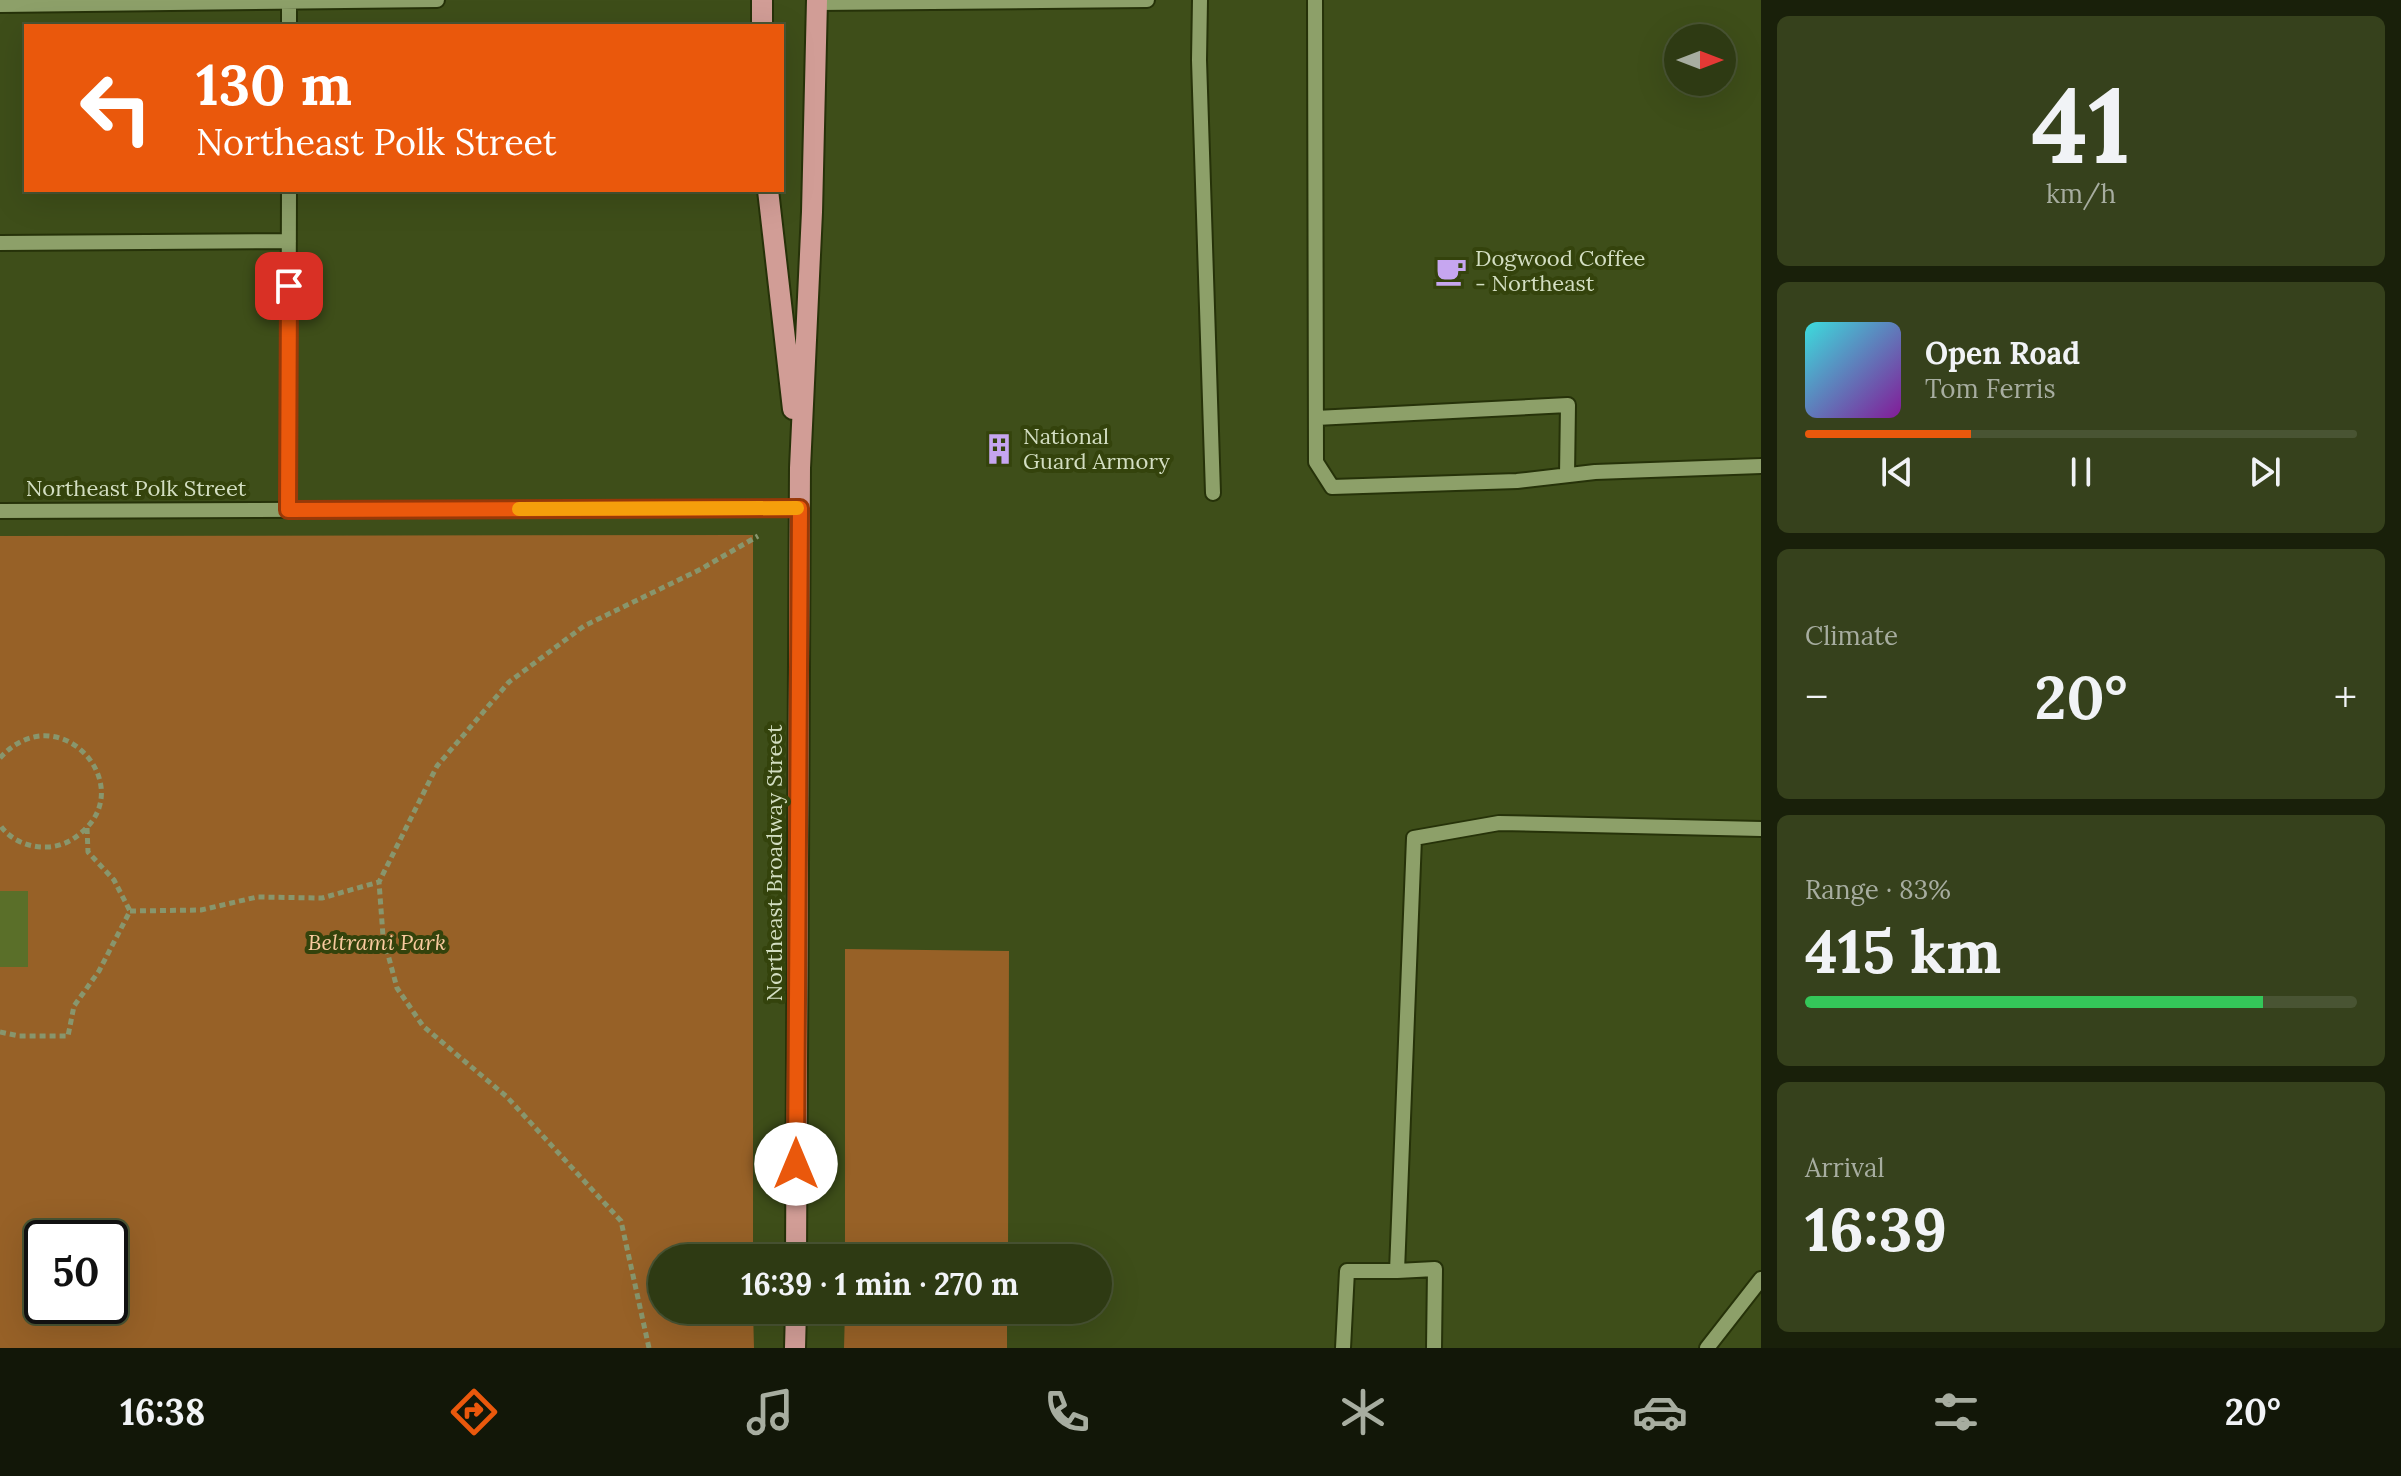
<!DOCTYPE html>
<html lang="en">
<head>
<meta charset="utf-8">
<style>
  :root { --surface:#2e3a13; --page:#36411c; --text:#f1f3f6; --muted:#a7ada0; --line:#495433; --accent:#ea580c }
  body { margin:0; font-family:Lora,serif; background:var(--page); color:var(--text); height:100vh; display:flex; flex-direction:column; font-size:30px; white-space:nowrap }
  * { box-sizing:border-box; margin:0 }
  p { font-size:26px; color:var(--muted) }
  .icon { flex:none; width:44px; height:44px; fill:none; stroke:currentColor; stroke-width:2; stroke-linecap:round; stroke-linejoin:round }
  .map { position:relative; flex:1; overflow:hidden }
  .side { display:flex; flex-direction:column; gap:16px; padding:16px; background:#19200a; width:640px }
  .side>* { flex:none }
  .hud { position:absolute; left:24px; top:24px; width:760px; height:168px; border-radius:0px; box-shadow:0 8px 32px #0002,0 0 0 2px var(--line); background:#ea580c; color:#fff; overflow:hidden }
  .needle { width:52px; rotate:90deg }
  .fabs { position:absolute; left:1664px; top:24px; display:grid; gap:16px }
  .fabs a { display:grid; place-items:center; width:72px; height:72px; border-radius:50%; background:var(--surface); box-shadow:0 8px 32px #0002,0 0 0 2px var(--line); font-size:40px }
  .speed { position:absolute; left:24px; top:1220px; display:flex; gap:16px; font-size:40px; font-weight:700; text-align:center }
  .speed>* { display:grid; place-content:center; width:104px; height:104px; border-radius:50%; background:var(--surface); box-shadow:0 8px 32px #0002,0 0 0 2px var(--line); line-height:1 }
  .speed .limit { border:4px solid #111; border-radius:12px; background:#fff; color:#111 }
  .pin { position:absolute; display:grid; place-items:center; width:68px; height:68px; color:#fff; margin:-34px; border-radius:16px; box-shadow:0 4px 12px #0006 }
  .me { position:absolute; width:88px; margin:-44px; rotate:0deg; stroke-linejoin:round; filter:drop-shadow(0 0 6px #0008) }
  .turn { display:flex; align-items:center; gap:28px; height:168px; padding:0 40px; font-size:36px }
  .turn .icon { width:104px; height:104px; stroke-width:2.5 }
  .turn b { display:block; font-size:56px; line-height:68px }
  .big { font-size:60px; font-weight:800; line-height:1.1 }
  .side .tile { flex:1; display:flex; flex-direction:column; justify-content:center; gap:12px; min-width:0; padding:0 28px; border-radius:12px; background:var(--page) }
  .side .dial { align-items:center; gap:0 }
  .dial b { font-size:104px; line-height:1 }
  .song { display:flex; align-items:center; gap:24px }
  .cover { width:96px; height:96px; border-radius:12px; background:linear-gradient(135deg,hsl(180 70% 55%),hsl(290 70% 35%)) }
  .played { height:8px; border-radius:4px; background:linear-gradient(90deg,var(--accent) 30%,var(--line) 30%) }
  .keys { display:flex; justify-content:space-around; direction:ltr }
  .heat { display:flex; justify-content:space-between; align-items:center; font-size:44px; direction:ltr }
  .charge { height:12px; border-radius:6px; background:linear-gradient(90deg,#34c759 83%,var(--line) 0) }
  .trip { position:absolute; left:648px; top:1244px; width:464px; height:80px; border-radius:40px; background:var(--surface); box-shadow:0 8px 32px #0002,0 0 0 2px var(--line); font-weight:800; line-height:80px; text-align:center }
  .tabs { display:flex; height:128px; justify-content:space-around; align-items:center; background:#121708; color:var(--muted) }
  .tabs .icon { width:56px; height:56px }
  .tabs .current { color:var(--accent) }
  .tabs b { font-size:36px; color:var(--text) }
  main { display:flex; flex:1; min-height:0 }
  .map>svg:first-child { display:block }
</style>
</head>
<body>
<main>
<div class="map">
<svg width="1761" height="1348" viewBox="0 0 1761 1348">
  <rect width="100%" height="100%" fill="#3e4e19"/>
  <path fill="#976127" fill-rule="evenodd" d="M 753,535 L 753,1258 L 662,1258 L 662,1310 L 753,1310 L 754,1348 L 0,1348 L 0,536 ZM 42,1238 L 110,1238 L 110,1306 L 42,1306 Z
    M 845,949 L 1009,951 L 1008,1258 L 845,1258 Z
    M 845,1310 L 1007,1310 L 1007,1348 L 844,1348 Z"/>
  <path fill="#5a6f29" d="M 0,891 L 28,891 L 28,967 L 0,967 Z"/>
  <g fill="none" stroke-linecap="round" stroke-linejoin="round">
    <defs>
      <path id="minor" d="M 1200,0 L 1199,60 L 1213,493
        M 1315,0 L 1316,462 L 1332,487 L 1517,481 L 1595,472 L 1761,466
        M 289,1 L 289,26
        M 817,3 L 1147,0
        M 0,5 L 437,0
        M 0,243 L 289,241
        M 1316,418 L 1568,405 L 1567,475
        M 288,510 L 289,190
        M 0,511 L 800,508
        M 1397,1271 L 1435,1269 L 1434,1348
        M 1343,1348 L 1347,1271 L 1397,1271 L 1414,838 L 1499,823 L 1761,829
        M 1707,1348 L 1761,1279"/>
      <path id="major" d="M 762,0 L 762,26
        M 768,190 L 793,409
        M 796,1258 L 800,468 L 812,212 L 817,0
        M 795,1348 L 796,1310"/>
    </defs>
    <use href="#minor" stroke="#263209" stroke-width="18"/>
    <use href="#major" stroke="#263209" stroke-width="24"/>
    <path stroke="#88966d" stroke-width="5" stroke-dasharray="6 4" stroke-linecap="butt" d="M 0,758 C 58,694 139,784 82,832 C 72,841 62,846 48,847 C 30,848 11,841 0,825
      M 87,828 L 88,852 L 114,880 L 130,911
      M 130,911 L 201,910 L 257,897 L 322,898 L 379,882
      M 0,1032 L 19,1036 L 68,1036 L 74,1006 L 99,971 L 130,911
      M 649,1348 L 621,1221 L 507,1097 L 423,1026 L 397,988 L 383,936 L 379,882 L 437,766 L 509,682 L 584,626 L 701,569 L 758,536"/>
    <use href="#minor" stroke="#8da069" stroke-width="14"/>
    <use href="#major" stroke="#d19d96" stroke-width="20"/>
  </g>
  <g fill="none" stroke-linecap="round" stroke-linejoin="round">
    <defs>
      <path id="route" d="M 289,286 L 288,510 L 800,508 L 796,1164"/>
    </defs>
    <use href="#route" stroke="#983908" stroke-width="20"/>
    <use href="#route" stroke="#ea580c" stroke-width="14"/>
    <path stroke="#f59e0b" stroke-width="14" d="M 519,509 L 797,508"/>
  </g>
  <defs>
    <symbol id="cafe-bare" viewBox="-9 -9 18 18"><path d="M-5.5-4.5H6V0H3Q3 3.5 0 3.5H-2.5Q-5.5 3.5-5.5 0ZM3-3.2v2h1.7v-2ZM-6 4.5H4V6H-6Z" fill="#c6a6f0" stroke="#34430c" stroke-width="2.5" paint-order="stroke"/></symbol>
    <symbol id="building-bare" viewBox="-9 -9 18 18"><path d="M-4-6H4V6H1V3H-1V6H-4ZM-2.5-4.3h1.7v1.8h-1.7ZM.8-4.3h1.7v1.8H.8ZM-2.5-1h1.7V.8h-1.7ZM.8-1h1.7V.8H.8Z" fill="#c6a6f0" stroke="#34430c" stroke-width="2.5" paint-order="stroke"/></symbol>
  </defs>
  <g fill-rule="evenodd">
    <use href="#cafe-bare" x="1429" y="249" width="44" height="44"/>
    <use href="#building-bare" x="977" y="427" width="44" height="44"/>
  </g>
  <g text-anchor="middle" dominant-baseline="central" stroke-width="8" stroke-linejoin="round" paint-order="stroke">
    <g font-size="22" fill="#d3dec2" stroke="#34430c" text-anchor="start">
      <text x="1475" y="258">Dogwood Coffee<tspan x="1475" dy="25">- Northeast</tspan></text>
      <text x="1023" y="436">National<tspan x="1023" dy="25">Guard Armory</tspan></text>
    </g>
    <g font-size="22" fill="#d3dec2" stroke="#34430c">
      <text x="136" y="488">Northeast Polk Street</text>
      <text transform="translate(774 863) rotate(-90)">Northeast Broadway Street</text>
    </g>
    <g font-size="22" font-style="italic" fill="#f8c99e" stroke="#34430c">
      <text x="377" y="942">Beltrami Park</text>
    </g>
  </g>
</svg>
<div class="fabs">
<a><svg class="needle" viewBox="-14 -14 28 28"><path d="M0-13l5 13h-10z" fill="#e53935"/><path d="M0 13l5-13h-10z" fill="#a7ada0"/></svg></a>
</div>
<div class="speed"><div class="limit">50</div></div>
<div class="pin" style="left:289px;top:286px;background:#d93025"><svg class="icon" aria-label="arrive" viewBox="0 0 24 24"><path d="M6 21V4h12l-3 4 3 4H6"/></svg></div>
<svg class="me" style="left:796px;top:1164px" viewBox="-20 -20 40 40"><circle r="19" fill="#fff"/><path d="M0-13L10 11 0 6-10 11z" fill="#ea580c"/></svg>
<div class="trip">16:39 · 1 min · 270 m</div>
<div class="hud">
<div class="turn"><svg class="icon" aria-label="left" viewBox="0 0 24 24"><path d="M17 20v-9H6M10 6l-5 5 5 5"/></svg><div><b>130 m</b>Northeast Polk Street</div></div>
</div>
</div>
<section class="side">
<div class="tile dial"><b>41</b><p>km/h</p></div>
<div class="tile">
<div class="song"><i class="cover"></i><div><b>Open Road</b><p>Tom Ferris</p></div></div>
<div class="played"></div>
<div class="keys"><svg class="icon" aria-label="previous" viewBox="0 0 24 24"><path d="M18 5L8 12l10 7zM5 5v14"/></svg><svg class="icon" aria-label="pause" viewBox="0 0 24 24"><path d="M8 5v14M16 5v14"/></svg><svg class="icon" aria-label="next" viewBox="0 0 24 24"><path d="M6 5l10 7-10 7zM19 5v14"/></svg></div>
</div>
<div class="tile"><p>Climate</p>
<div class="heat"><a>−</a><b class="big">20°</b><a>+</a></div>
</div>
<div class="tile"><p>Range · 83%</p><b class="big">415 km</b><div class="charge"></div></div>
<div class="tile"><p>Arrival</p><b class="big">16:39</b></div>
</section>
</main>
<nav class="tabs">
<b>16:38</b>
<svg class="icon current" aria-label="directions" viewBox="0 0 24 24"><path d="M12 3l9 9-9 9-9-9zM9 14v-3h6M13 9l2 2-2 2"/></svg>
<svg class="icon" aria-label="music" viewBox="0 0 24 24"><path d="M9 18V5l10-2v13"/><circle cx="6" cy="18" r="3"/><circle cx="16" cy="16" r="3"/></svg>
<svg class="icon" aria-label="phone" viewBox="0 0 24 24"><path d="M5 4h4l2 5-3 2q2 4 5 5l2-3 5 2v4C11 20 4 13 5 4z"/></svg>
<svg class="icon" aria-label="climate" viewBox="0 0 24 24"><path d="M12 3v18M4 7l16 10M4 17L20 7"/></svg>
<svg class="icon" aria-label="car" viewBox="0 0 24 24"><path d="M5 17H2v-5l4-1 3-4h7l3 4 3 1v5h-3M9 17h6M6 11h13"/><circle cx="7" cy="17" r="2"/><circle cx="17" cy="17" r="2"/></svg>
<svg class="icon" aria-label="filters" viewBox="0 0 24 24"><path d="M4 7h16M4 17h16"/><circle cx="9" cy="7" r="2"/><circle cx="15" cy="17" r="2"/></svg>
<b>20°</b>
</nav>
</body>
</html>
